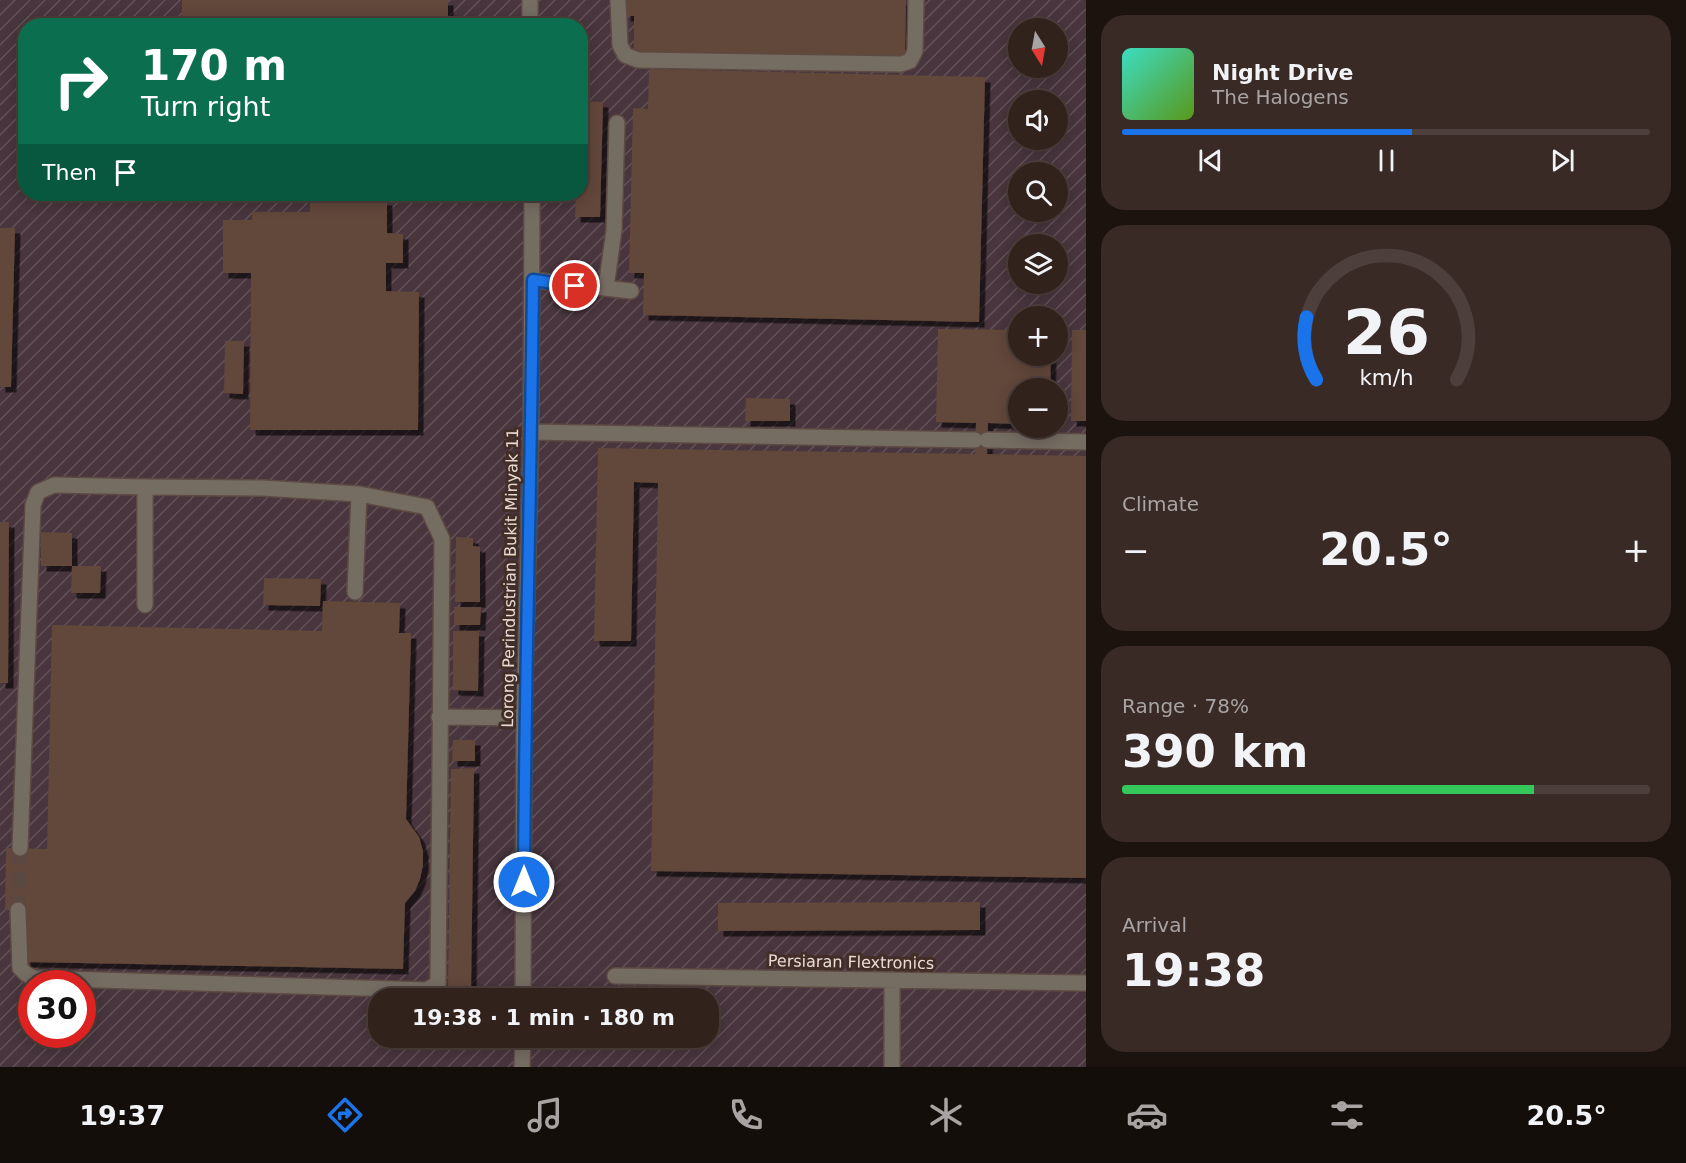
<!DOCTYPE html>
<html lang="en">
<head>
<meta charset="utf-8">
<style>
  :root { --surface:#32221c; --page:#3a2a25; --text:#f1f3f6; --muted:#a8a4a3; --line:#4d3f3b; --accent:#1a73e8 }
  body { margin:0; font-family:"DejaVu Sans",sans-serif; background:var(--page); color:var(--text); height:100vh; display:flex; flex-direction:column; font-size:22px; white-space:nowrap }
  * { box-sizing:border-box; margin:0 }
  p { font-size:20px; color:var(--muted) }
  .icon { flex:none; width:33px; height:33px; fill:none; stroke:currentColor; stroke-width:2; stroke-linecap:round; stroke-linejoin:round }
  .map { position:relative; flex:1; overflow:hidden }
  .details { display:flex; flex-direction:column; gap:15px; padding:15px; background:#1c130f; width:600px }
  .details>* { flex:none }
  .banner { position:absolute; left:18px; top:18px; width:570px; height:183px; border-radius:24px; box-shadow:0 3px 15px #0003,0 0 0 2px var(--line); background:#0b6e4f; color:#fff; overflow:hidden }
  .needle { width:39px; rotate:169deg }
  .fabs { position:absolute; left:1008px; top:18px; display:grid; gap:12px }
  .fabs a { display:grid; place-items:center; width:60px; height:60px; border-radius:50%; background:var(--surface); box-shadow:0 3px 15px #0003,0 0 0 2px var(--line); font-size:30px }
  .speed { position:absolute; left:18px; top:970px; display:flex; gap:12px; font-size:30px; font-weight:700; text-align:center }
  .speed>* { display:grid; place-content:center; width:78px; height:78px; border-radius:50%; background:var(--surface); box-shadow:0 3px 15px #0003,0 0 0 2px var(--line); line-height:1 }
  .speed .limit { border:9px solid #d22; background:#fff; color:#111 }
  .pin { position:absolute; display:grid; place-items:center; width:51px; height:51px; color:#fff; margin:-26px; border:3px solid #fff; border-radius:50%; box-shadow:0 2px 6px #0007 }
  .me { position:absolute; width:66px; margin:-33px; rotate:0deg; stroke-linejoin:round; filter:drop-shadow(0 0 4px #0008) }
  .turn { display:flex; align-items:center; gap:21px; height:126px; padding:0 24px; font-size:27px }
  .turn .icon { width:78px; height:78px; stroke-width:2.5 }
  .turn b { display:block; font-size:42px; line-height:51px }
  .then { display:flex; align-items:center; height:57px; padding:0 24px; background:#0003; gap:12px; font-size:22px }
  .big { font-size:45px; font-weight:700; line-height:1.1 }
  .details .tile { flex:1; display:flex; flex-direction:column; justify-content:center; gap:9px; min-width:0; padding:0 21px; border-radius:24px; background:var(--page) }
  .details .dial { align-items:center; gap:0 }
  .dial svg { height:156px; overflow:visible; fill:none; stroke:var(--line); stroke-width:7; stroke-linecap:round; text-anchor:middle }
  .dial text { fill:var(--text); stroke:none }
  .song { display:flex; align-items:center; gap:18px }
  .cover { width:72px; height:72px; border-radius:9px; background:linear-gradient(135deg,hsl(170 70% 55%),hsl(90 70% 35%)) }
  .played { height:6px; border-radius:3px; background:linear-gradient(90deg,var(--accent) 55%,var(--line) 55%) }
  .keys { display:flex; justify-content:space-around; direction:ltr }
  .heat { display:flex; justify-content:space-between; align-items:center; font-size:33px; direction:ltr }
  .charge { height:9px; border-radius:4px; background:linear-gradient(90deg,#34c759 78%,var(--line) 0) }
  .trip { position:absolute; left:368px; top:988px; width:351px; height:60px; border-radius:24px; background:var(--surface); box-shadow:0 3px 15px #0003,0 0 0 2px var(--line); font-weight:700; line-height:60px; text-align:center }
  .tabs { display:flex; height:96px; justify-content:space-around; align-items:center; background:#140e0b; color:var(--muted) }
  .tabs .icon { width:42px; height:42px }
  .tabs .selected { color:var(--accent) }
  .tabs b { font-size:27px; color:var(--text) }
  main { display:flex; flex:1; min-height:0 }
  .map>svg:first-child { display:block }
</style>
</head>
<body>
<main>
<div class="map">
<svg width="1086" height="1067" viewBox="0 0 1086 1067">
  <defs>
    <pattern id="industrial-furrows" width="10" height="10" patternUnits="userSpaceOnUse" patternTransform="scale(1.5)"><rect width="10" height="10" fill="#48353d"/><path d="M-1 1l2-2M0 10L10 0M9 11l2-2" fill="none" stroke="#625258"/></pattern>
    <filter id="shadow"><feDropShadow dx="5.5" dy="5.5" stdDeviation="0" flood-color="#0009"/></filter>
  </defs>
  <rect width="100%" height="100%" fill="#422e26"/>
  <path fill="url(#industrial-furrows)" fill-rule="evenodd" d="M 0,0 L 1086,0 L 1086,1067 L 0,1067 ZM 26,26 L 580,26 L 580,194 L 26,194 ZM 1018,28 L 1058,28 L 1058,68 L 1018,68 ZM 1018,100 L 1058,100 L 1058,140 L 1018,140 ZM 1018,172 L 1058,172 L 1058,212 L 1018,212 ZM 1018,244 L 1058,244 L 1058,284 L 1018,284 ZM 1018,316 L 1058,316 L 1058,356 L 1018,356 ZM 1018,388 L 1058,388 L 1058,428 L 1018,428 ZM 32,984 L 82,984 L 82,1035 L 32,1035 ZM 378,999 L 708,999 L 708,1038 L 378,1038 Z"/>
  <path fill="#62473b" filter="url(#shadow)" d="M 182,0 L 448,0 L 448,26 L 182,26 Z
    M 626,0 L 906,0 L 905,60 L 634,53 L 634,16 L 625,16 Z
    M 649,69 L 985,77 L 979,322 L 643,315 L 644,273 L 629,273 L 633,108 L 648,109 Z
    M 580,101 L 603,102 L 600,217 L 575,217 L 576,194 L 580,194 Z
    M 310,200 L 387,200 L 387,233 L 403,234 L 403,263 L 386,263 L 386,291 L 419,292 L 418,430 L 250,430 L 251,273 L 223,273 L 223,220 L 252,220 L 252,212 L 310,212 Z
    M 0,228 L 15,228 L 11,387 L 0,387 Z
    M 938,329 L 1018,330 L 1018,356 L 1051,356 L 1050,388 L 1018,388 L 1018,424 L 988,423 L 987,454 L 1086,456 L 1086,878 L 651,871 L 658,483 L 634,482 L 631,641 L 594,641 L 598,448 L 975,454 L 976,423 L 936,422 Z
    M 1072,330 L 1086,330 L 1086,421 L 1071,421 Z
    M 225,341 L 244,341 L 243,394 L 224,393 Z
    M 746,398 L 790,399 L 790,421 L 745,421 Z
    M 0,522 L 9,522 L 8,683 L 0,683 Z
    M 41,532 L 72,533 L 72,566 L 41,566 Z
    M 456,537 L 473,538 L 473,546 L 480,547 L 480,602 L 455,602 Z
    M 72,566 L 101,566 L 100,593 L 71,593 Z
    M 264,578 L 321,579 L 320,606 L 263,605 Z
    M 323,601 L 400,603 L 399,633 L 411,633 L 406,819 L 419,837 L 423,851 L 423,865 L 420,879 L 415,891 L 405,903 L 403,969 L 25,962 L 26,910 L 5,910 L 6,848 L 47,849 L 52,625 L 322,631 Z
    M 454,607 L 481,607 L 480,625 L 454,625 Z
    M 453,631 L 479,631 L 478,691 L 453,690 Z
    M 453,740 L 475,740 L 475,761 L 452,761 Z
    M 474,768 L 471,989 L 448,989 L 451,769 Z
    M 980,902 L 980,930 L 718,931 L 718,903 Z"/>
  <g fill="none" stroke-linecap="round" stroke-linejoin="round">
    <path stroke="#5b4840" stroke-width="15" stroke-dasharray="15 8" stroke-linecap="butt" d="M 18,910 L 20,848"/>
    <defs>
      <path id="minor" d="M 530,0 L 530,26
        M 618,0 L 620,45 L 625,55 L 638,60 L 901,64 L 910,61 L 915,51 L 916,0
        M 533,280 L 631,291
        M 606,288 L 614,230 L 617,123
        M 531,432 L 975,440
        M 987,440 L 1086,442
        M 355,592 L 359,494
        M 145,605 L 145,487
        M 439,717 L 524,718
        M 18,910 L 20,968 L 26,974 L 34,978 L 427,990 L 438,983 L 442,539 L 427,507 L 359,494 L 262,488 L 145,487 L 54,485 L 38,492 L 33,505 L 20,848
        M 615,976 L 1086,983
        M 892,980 L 892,1067
        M 523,999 L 524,718 L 531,432 L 532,194
        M 522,1067 L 523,1038"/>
    </defs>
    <use href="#minor" stroke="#5d4a42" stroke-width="18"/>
    <use href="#minor" stroke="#756c62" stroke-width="15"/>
  </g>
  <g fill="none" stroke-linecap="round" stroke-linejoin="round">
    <defs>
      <path id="route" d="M 524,882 C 525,681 531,480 533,280 L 575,286"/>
    </defs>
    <use href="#route" stroke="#114b97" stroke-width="15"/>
    <use href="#route" stroke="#1a73e8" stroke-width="10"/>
  </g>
  <g text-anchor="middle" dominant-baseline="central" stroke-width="6" stroke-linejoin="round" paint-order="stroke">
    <g font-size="16" fill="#e8dbd6" stroke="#422e26">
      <text transform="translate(510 578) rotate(-89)">Lorong Perindustrian Bukit Minyak 11</text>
      <text transform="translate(851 962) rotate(1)">Persiaran Flextronics</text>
    </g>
  </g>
</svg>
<div class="fabs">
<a><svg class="needle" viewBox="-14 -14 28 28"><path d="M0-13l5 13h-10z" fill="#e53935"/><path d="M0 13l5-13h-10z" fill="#a8a4a3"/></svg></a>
<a><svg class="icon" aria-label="sound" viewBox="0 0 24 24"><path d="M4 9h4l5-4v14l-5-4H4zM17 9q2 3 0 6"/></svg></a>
<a><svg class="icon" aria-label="search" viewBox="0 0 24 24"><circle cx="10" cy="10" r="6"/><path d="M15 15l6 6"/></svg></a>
<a><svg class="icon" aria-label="layers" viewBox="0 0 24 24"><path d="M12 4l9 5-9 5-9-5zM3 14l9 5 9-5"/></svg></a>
<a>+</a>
<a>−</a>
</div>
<div class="speed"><div class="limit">30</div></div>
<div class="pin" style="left:575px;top:286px;background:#d93025"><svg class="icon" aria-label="arrive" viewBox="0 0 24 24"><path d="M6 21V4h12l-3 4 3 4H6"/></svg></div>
<svg class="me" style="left:524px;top:882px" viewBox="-20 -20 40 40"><circle r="17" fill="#1a73e8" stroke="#fff" stroke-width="3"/><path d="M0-11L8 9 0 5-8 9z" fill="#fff"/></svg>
<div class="trip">19:38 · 1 min · 180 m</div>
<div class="banner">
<div class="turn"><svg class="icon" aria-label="right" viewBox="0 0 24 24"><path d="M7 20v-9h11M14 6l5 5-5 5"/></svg><div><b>170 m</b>Turn right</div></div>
<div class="then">Then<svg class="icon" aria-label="arrive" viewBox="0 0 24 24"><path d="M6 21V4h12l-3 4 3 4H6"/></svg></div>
</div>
</div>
<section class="details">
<div class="tile">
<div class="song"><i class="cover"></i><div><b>Night Drive</b><p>The Halogens</p></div></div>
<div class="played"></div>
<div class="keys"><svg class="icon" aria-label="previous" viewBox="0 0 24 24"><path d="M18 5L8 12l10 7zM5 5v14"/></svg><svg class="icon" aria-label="pause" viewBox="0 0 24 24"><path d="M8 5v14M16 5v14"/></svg><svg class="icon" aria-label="next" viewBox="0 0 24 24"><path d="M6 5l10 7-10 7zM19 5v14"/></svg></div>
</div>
<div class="tile dial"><svg viewBox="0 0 100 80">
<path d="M14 69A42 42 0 1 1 86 69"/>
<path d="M14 69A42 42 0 0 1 9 37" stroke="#1a73e8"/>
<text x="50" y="56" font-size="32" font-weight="700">26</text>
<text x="50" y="72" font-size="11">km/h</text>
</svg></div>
<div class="tile"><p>Climate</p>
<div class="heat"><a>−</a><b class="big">20.5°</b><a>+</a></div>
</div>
<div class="tile"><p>Range · 78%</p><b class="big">390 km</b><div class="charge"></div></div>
<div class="tile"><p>Arrival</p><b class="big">19:38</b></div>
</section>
</main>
<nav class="tabs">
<b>19:37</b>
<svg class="icon selected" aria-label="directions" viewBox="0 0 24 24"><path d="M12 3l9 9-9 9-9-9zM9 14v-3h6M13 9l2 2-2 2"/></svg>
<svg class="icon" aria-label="music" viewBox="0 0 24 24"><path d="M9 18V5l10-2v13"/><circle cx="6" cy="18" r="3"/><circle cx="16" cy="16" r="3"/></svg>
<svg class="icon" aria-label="phone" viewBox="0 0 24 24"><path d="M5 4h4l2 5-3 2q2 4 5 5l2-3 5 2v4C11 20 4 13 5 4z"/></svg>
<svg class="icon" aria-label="climate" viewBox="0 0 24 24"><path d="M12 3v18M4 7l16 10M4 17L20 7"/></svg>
<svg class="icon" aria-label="car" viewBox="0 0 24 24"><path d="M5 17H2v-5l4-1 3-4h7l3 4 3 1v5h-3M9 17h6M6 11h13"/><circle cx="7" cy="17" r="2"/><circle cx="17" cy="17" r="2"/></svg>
<svg class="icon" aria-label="filters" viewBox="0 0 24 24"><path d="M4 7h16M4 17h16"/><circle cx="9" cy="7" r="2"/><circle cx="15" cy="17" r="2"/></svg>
<b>20.5°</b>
</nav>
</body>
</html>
